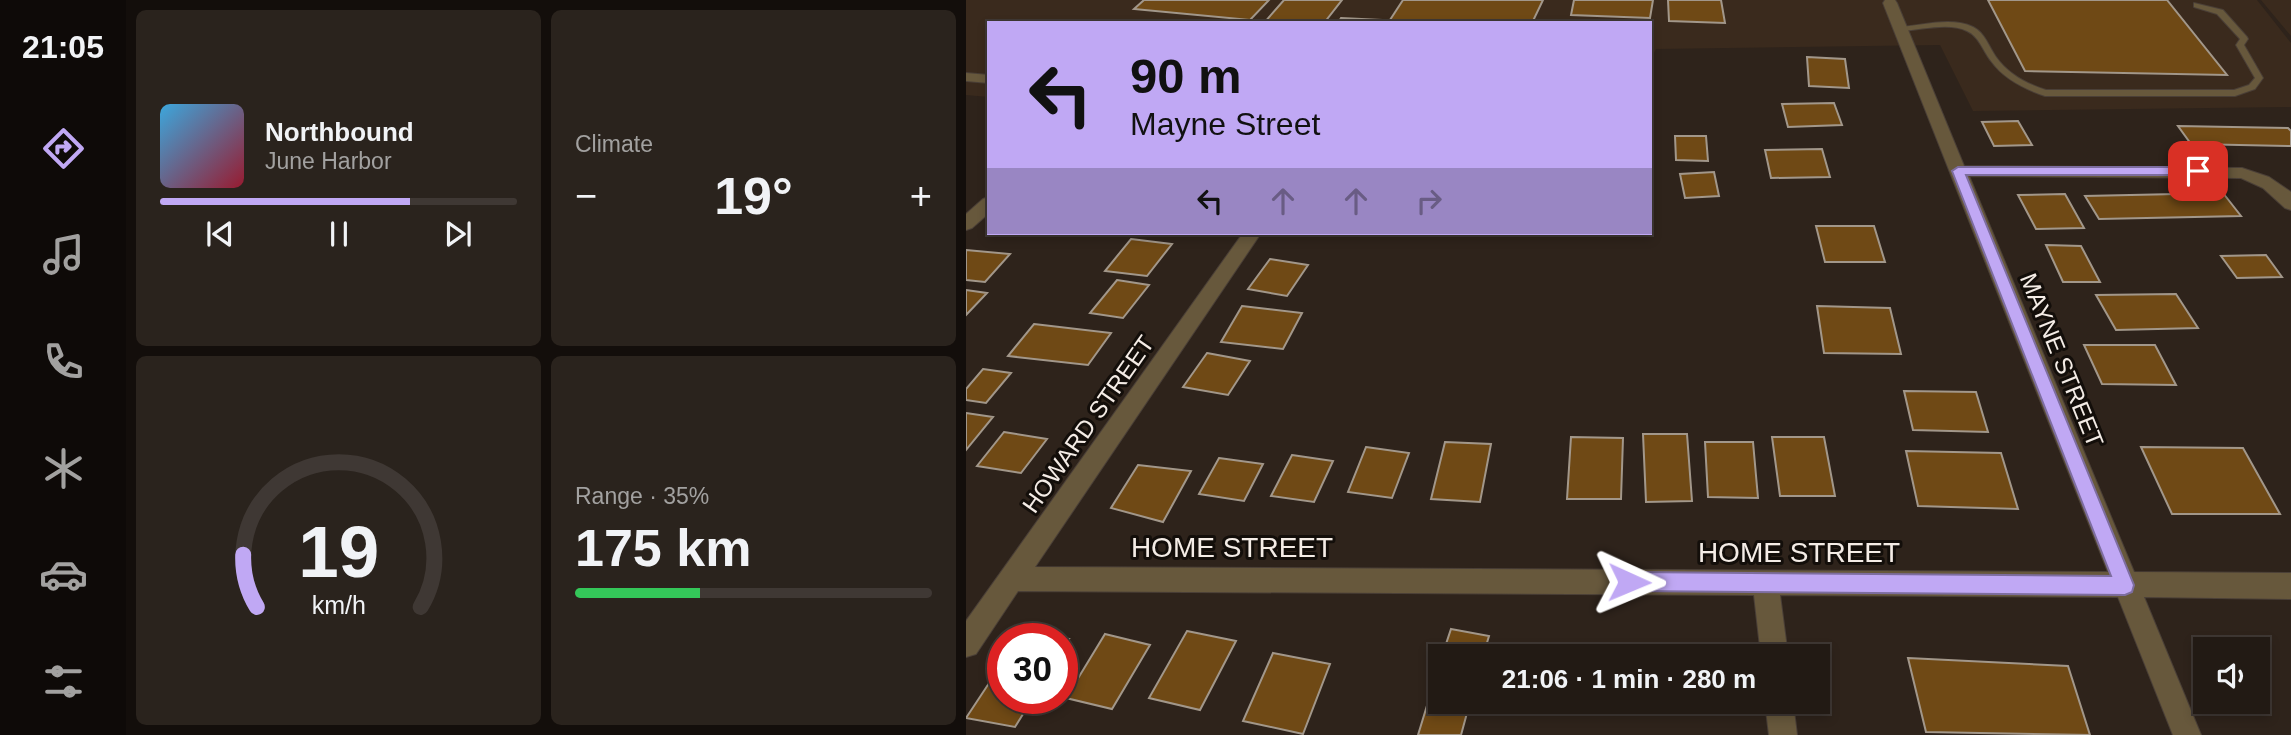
<!DOCTYPE html>
<html lang="en">
<head>
<meta charset="utf-8">
<style>
  :root { --surface:#221a14; --page:#2a231d; --text:#f1f3f6; --muted:#a2a1a0; --line:#3f3834; --accent:#c0a8f4 }
  body { margin:0; font-family:Arial,sans-serif; background:var(--page); color:var(--text); height:100vh; display:flex; flex-direction:column; font-size:26px; white-space:nowrap }
  * { box-sizing:border-box; margin:0 }
  p { font-size:23px; color:var(--muted) }
  .icon { flex:none; width:38px; height:38px; fill:none; stroke:currentColor; stroke-width:2; stroke-linecap:round; stroke-linejoin:round }
  .map { position:relative; flex:1; overflow:hidden }
  .details { display:flex; flex-direction:column; gap:10px; padding:10px; background:#130e0b; width:840px }
  .details>* { flex:none }
  .hud { position:absolute; left:21px; top:21px; width:665px; height:214px; border-radius:0px; box-shadow:0 4px 10px #0003,0 0 0 2px var(--line); background:#c0a8f4; color:#111; overflow:hidden }
  .controls { position:absolute; left:1227px; top:637px; display:grid; gap:14px }
  .controls a { display:grid; place-items:center; width:77px; height:77px; border-radius:0px; background:var(--surface); box-shadow:0 4px 10px #0003,0 0 0 2px var(--line); font-size:35px }
  .speed { position:absolute; left:21px; top:623px; display:flex; gap:14px; font-size:35px; font-weight:700; text-align:center }
  .speed>* { display:grid; place-content:center; width:91px; height:91px; border-radius:50%; background:var(--surface); box-shadow:0 4px 10px #0003,0 0 0 2px var(--line); line-height:1 }
  .speed .limit { border:10px solid #d22; background:#fff; color:#111 }
  .pin { position:absolute; display:grid; place-items:center; width:60px; height:60px; color:#fff; margin:-30px; border-radius:14px; box-shadow:0 4px 10px #0006 }
  .me { position:absolute; width:77px; margin:-38px; rotate:91deg; stroke-linejoin:round; filter:drop-shadow(0 0 5px #0008) }
  .turn { display:flex; align-items:center; gap:24px; height:147px; padding:0 28px; font-size:32px }
  .turn .icon { width:91px; height:91px; stroke-width:2.5 }
  .turn b { display:block; font-size:49px; line-height:60px }
  .lanes { display:flex; align-items:center; height:66px; padding:0 28px; background:#0003; justify-content:center; gap:35px; direction:ltr }
  .lanes .off { opacity:.35 }
  .big { font-size:52px; font-weight:700; line-height:1.1 }
  .details .widget { flex:1; display:flex; flex-direction:column; justify-content:center; gap:10px; min-width:0; padding:0 24px; border-radius:10px; background:var(--page) }
  .details .dial { align-items:center; gap:0 }
  .dial svg { height:182px; overflow:visible; fill:none; stroke:var(--line); stroke-width:7; stroke-linecap:round; text-anchor:middle }
  .dial text { fill:var(--text); stroke:none }
  .song { display:flex; align-items:center; gap:21px }
  .cover { width:84px; height:84px; border-radius:10px; background:linear-gradient(135deg,hsl(200 70% 55%),hsl(350 70% 35%)) }
  .played { height:7px; border-radius:4px; background:linear-gradient(90deg,var(--accent) 70%,var(--line) 70%) }
  .keys { display:flex; justify-content:space-around; direction:ltr }
  .heat { display:flex; justify-content:space-between; align-items:center; font-size:38px; direction:ltr }
  .charge { height:10px; border-radius:5px; background:linear-gradient(90deg,#34c759 35%,var(--line) 0) }
  .details .tiles { flex:1; display:grid; gap:10px; grid-template-columns:repeat(2,1fr) }
  .trip { position:absolute; left:462px; top:644px; width:402px; height:70px; border-radius:0px; background:var(--surface); box-shadow:0 4px 10px #0003,0 0 0 2px var(--line); font-weight:700; line-height:70px; text-align:center }
  main { display:flex; flex:1; min-height:0 }
  .tabs { display:flex; flex-direction:column; width:126px; justify-content:space-around; align-items:center; background:#0e0a08; color:var(--muted) }
  .tabs .icon { width:49px; height:49px }
  .tabs .current { color:var(--accent) }
  .tabs b { font-size:32px; color:var(--text) }
  .map>svg:first-child { display:block }
</style>
</head>
<body>
<main>
<nav class="tabs">
<b>21:05</b>
<svg class="icon current" aria-label="directions" viewBox="0 0 24 24"><path d="M12 3l9 9-9 9-9-9zM9 14v-3h6M13 9l2 2-2 2"/></svg>
<svg class="icon" aria-label="music" viewBox="0 0 24 24"><path d="M9 18V5l10-2v13"/><circle cx="6" cy="18" r="3"/><circle cx="16" cy="16" r="3"/></svg>
<svg class="icon" aria-label="phone" viewBox="0 0 24 24"><path d="M5 4h4l2 5-3 2q2 4 5 5l2-3 5 2v4C11 20 4 13 5 4z"/></svg>
<svg class="icon" aria-label="climate" viewBox="0 0 24 24"><path d="M12 3v18M4 7l16 10M4 17L20 7"/></svg>
<svg class="icon" aria-label="car" viewBox="0 0 24 24"><path d="M5 17H2v-5l4-1 3-4h7l3 4 3 1v5h-3M9 17h6M6 11h13"/><circle cx="7" cy="17" r="2"/><circle cx="17" cy="17" r="2"/></svg>
<svg class="icon" aria-label="filters" viewBox="0 0 24 24"><path d="M4 7h16M4 17h16"/><circle cx="9" cy="7" r="2"/><circle cx="15" cy="17" r="2"/></svg>
</nav>
<section class="details">
<div class="tiles">
<div class="widget">
<div class="song"><i class="cover"></i><div><b>Northbound</b><p>June Harbor</p></div></div>
<div class="played"></div>
<div class="keys"><svg class="icon" aria-label="previous" viewBox="0 0 24 24"><path d="M18 5L8 12l10 7zM5 5v14"/></svg><svg class="icon" aria-label="pause" viewBox="0 0 24 24"><path d="M8 5v14M16 5v14"/></svg><svg class="icon" aria-label="next" viewBox="0 0 24 24"><path d="M6 5l10 7-10 7zM19 5v14"/></svg></div>
</div>
<div class="widget"><p>Climate</p>
<div class="heat"><a>−</a><b class="big">19°</b><a>+</a></div>
</div>
<div class="widget dial"><svg viewBox="0 0 100 80">
<path d="M14 69A42 42 0 1 1 86 69"/>
<path d="M14 69A42 42 0 0 1 8 46" stroke="#c0a8f4"/>
<text x="50" y="56" font-size="32" font-weight="700">19</text>
<text x="50" y="72" font-size="11">km/h</text>
</svg></div>
<div class="widget"><p>Range · 35%</p><b class="big">175 km</b><div class="charge"></div></div>
</div>
</section>
<div class="map">
<svg width="1325" height="735" viewBox="0 0 1325 735">
  <rect width="100%" height="100%" fill="#2e231b"/>
  <path fill="#3a2a1d" d="M 0,0 L 1291,0 L 1325,43 L 1325,107 L 1007,111 L 974,45 L 690,49 L 684,61 L 684,23 L 23,23 L 23,97 L 0,95 Z
    M 1295,0 L 1325,0 L 1325,36 Z"/>
  <path fill="#6f4915" stroke="#a2978a" stroke-width="2" d="M 178,0 L 303,0 L 284,20 L 168,9 Z
    M 318,0 L 376,0 L 358,23 L 298,23 Z
    M 437,0 L 577,0 L 566,23 L 422,23 Z
    M 608,0 L 687,0 L 684,18 L 605,15 Z
    M 702,0 L 755,0 L 759,23 L 703,21 Z
    M 1022,0 L 1201,0 L 1261,75 L 1059,71 Z
    M 375,18 L 415,20 L 414,23 L 372,23 Z
    M 841,57 L 879,59 L 883,88 L 843,86 Z
    M 868,103 L 876,125 L 822,127 L 816,104 Z
    M 1052,121 L 1066,145 L 1028,146 L 1016,122 Z
    M 1212,126 L 1322,128 L 1325,131 L 1325,146 L 1225,144 Z
    M 709,136 L 740,136 L 742,161 L 710,160 Z
    M 856,149 L 864,177 L 805,178 L 799,150 Z
    M 748,172 L 753,196 L 719,198 L 714,174 Z
    M 1257,193 L 1275,216 L 1133,219 L 1119,196 Z
    M 1099,194 L 1118,228 L 1070,229 L 1052,195 Z
    M 850,226 L 908,226 L 919,262 L 859,262 Z
    M 165,239 L 206,244 L 181,276 L 139,271 Z
    M 1080,245 L 1115,246 L 1134,282 L 1097,282 Z
    M 0,250 L 44,254 L 19,282 L 0,280 Z
    M 1300,255 L 1316,277 L 1271,278 L 1255,256 Z
    M 304,259 L 342,265 L 321,296 L 282,289 Z
    M 151,280 L 183,285 L 157,318 L 124,313 Z
    M 0,290 L 21,293 L 0,315 Z
    M 1210,294 L 1232,328 L 1150,330 L 1130,295 Z
    M 276,306 L 336,313 L 317,349 L 255,342 Z
    M 851,306 L 924,308 L 935,354 L 858,353 Z
    M 68,324 L 145,333 L 122,365 L 42,356 Z
    M 1118,345 L 1189,345 L 1210,385 L 1136,384 Z
    M 241,353 L 284,361 L 262,395 L 217,387 Z
    M 17,369 L 45,373 L 20,403 L 0,400 L 0,389 Z
    M 938,391 L 1010,392 L 1022,432 L 947,430 Z
    M 0,413 L 27,417 L 0,450 Z
    M 38,432 L 81,439 L 55,473 L 11,466 Z
    M 677,434 L 721,434 L 726,501 L 680,502 Z
    M 605,437 L 657,438 L 655,499 L 601,499 Z
    M 806,437 L 858,437 L 869,496 L 814,496 Z
    M 479,442 L 525,444 L 514,502 L 465,499 Z
    M 739,442 L 787,442 L 792,498 L 742,497 Z
    M 400,447 L 443,453 L 426,498 L 382,492 Z
    M 1175,447 L 1277,448 L 1314,514 L 1206,514 Z
    M 940,451 L 1035,453 L 1052,509 L 952,506 Z
    M 326,455 L 367,461 L 348,502 L 305,496 Z
    M 253,458 L 297,464 L 278,501 L 233,494 Z
    M 172,465 L 225,471 L 197,522 L 145,508 Z
    M 485,629 L 523,636 L 517,656 L 476,656 Z
    M 57,631 L 103,639 L 96,650 L 96,639 L 52,639 Z
    M 221,631 L 270,641 L 234,710 L 183,698 Z
    M 139,634 L 184,645 L 146,709 L 100,698 Z
    M 307,653 L 364,664 L 337,734 L 277,721 Z
    M 942,658 L 1102,666 L 1124,735 L 960,732 Z
    M 37,662 L 37,698 L 67,698 L 49,727 L 0,718 Z
    M 474,663 L 474,702 L 504,702 L 495,735 L 452,735 Z"/>
  <g fill="none" stroke-linecap="round" stroke-linejoin="round">
    <defs>
      <path id="lane" d="M 1228,3 L 1257,10 L 1281,37 L 1282,39 L 1278,45 L 1297,78 L 1289,89 L 1269,96 L 1079,96 C 1058,89 1038,79 1025,61 C 1017,51 1013,36 1001,31 C 983,22 955,30 936,31 L 932,29 L 936,27 C 958,25 986,17 1007,27 C 1019,33 1023,47 1030,57 C 1042,74 1061,84 1080,90 L 1268,90 L 1283,85 L 1289,78 L 1270,45 L 1274,39 L 1251,14 L 1228,7 Z"/>
      <path id="street" d="M 919,0 L 929,0 L 931,3 L 998,166 L 1276,168 L 1303,177 L 1325,192 L 1325,210 L 1319,208 L 1297,188 L 1275,178 L 1003,176 L 1168,572 L 1325,573 L 1325,599 L 1178,597 L 1235,735 L 1207,735 L 1152,597 L 814,595 L 822,656 L 795,656 L 788,595 L 52,591 L 10,654 L 0,657 L 0,621 L 277,233 L 295,233 L 69,567 L 1142,572 L 917,3 Z
        M 0,73 L 23,75 L 23,83 L 0,81 Z
        M 23,197 L 23,213 L 6,228 L 0,230 L 0,214 L 17,199 Z
        M 799,702 L 827,702 L 831,735 L 803,735 Z"/>
    </defs>
    <use href="#lane" stroke="#4a3f37" stroke-width="2"/>
    <use href="#street" stroke="#4a3f37" stroke-width="2"/>
    <use href="#lane" fill="#67583c" fill-rule="evenodd"/>
    <use href="#street" fill="#67583c" fill-rule="evenodd"/>
  </g>
  <path fill="#c0a8f4" stroke="#7d6d9f" stroke-width="2" d="M 992,167 L 1232,167 L 1238,171 L 1232,175 L 1000,175 L 1168,585 L 1166,592 L 1159,595 L 663,591 L 656,589 L 653,582 L 656,575 L 663,572 L 1145,576 L 986,171 Z"/>
  <g text-anchor="middle" dominant-baseline="central" stroke-width="6" stroke-linejoin="round" paint-order="stroke">
    <g font-size="24" fill="#f4ece6" stroke="#130e0a">
      <text transform="translate(1096 360) rotate(68)">MAYNE STREET</text>
      <text transform="translate(122 424) rotate(-55)">HOWARD STREET</text>
    </g>
    <g font-size="28" fill="#f4ece6" stroke="#130e0a">
      <text x="266" y="547">HOME STREET</text>
      <text x="833" y="552">HOME STREET</text>
    </g>
  </g>
</svg>
<div class="controls">
<a><svg class="icon" aria-label="sound" viewBox="0 0 24 24"><path d="M4 9h4l5-4v14l-5-4H4zM17 9q2 3 0 6"/></svg></a>
</div>
<div class="speed"><div class="limit">30</div></div>
<div class="pin" style="left:1232px;top:171px;background:#d93025"><svg class="icon" aria-label="arrive" viewBox="0 0 24 24"><path d="M6 21V4h12l-3 4 3 4H6"/></svg></div>
<svg class="me" style="left:663px;top:582px" viewBox="-20 -20 40 40"><path d="M0-17L14 15 0 8-14 15z" fill="#c0a8f4" stroke="#fff" stroke-width="4"/></svg>
<div class="trip">21:06 · 1 min · 280 m</div>
<div class="hud">
<div class="turn"><svg class="icon" aria-label="left" viewBox="0 0 24 24"><path d="M17 20v-9H6M10 6l-5 5 5 5"/></svg><div><b>90 m</b>Mayne Street</div></div>
<div class="lanes"><svg class="icon" aria-label="left" viewBox="0 0 24 24"><path d="M17 20v-9H6M10 6l-5 5 5 5"/></svg><svg class="icon off" aria-label="ahead" viewBox="0 0 24 24"><path d="M12 20V5M6 11l6-6 6 6"/></svg><svg class="icon off" aria-label="ahead" viewBox="0 0 24 24"><path d="M12 20V5M6 11l6-6 6 6"/></svg><svg class="icon off" aria-label="right" viewBox="0 0 24 24"><path d="M7 20v-9h11M14 6l5 5-5 5"/></svg></div>
</div>
</div>
</main>
</body>
</html>
